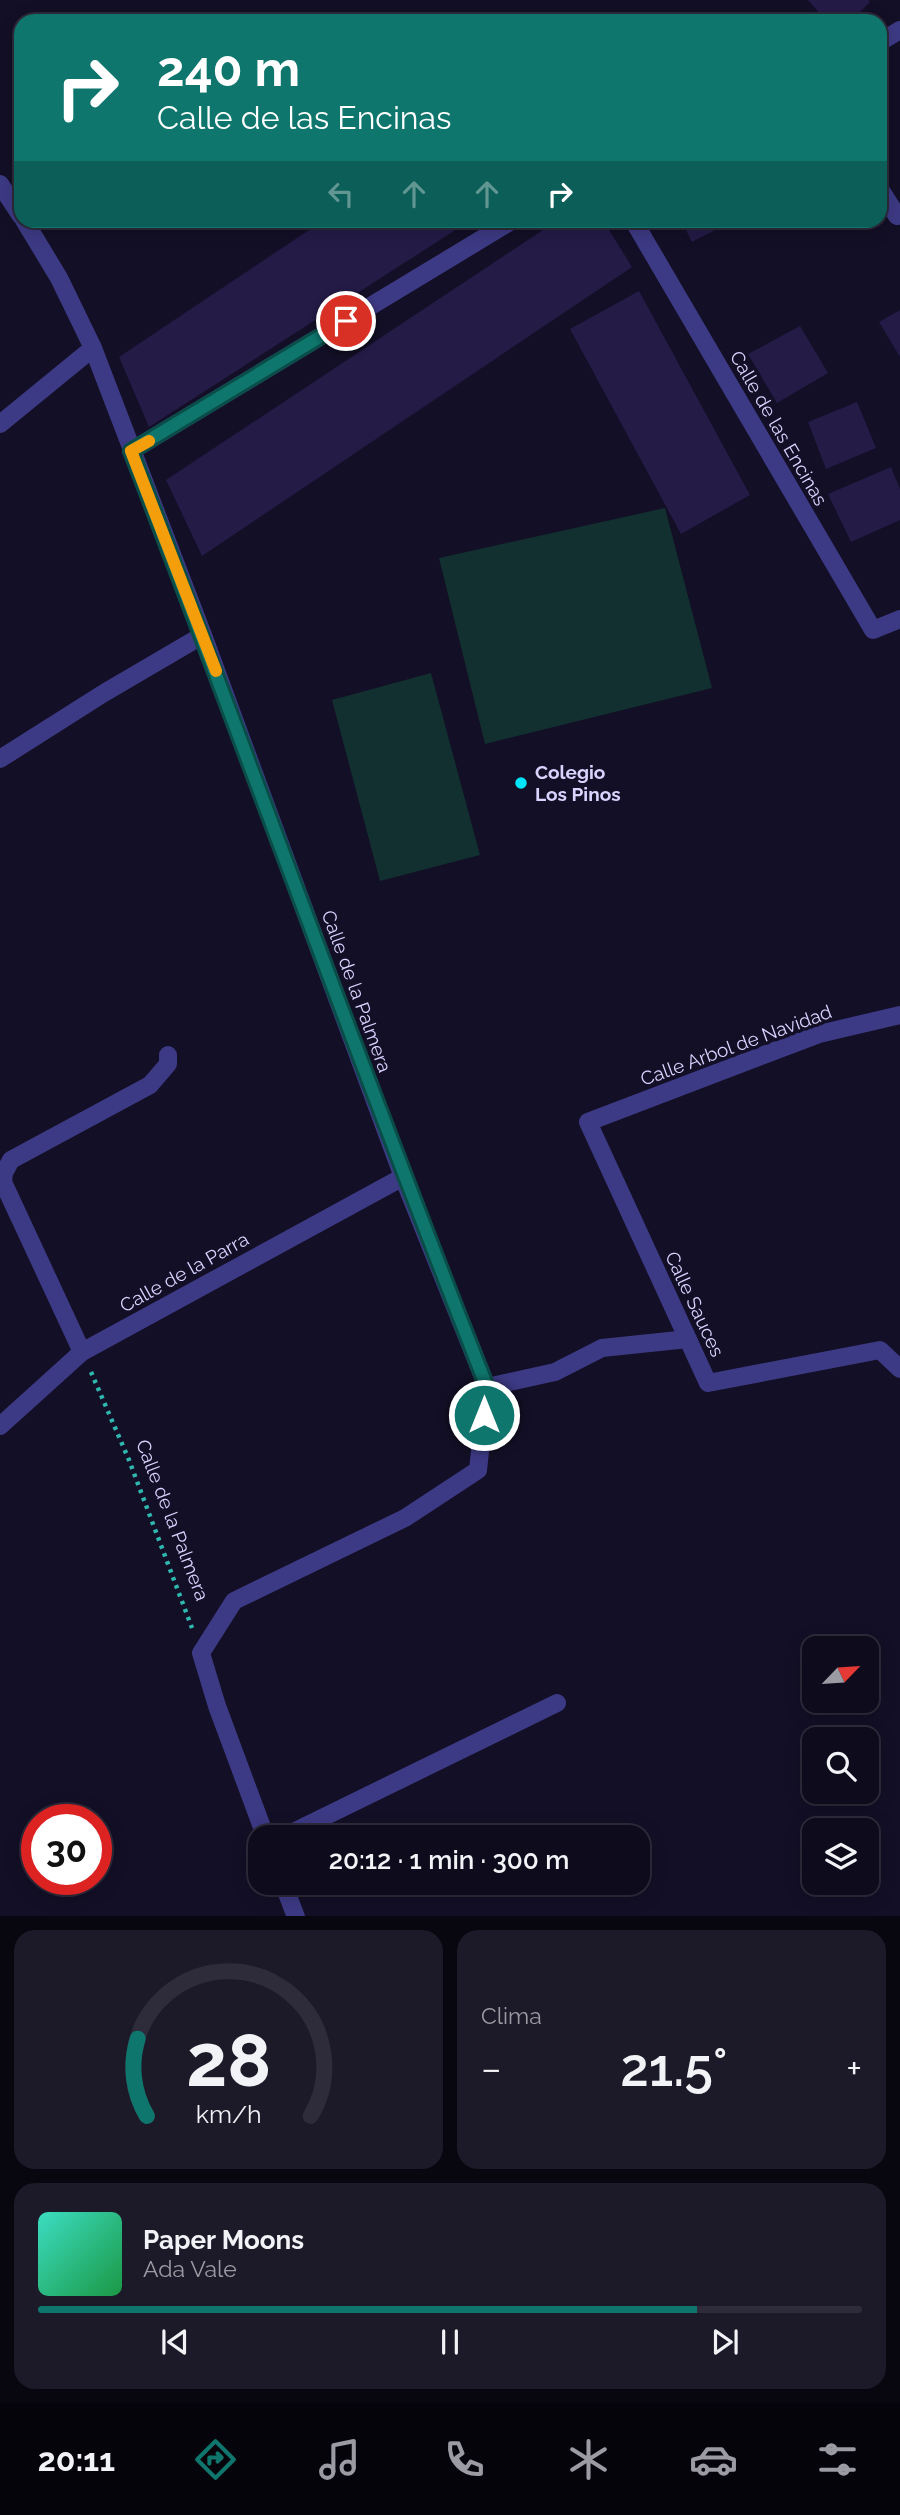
<!DOCTYPE html>
<html lang="es">
<head>
<meta charset="utf-8">
<style>
  :root { --surface:#0e0b1c; --page:#1c1929; --text:#f1f3f6; --muted:#9b9ba3; --line:#2e2b3b; --accent:#0f766e }
  body { margin:0; font-family:Raleway,sans-serif; background:var(--page); color:var(--text); height:100vh; display:flex; flex-direction:column; font-size:26px; white-space:nowrap }
  * { box-sizing:border-box; margin:0 }
  p { font-size:23px; color:var(--muted) }
  .icon { flex:none; width:38px; height:38px; fill:none; stroke:currentColor; stroke-width:2; stroke-linecap:round; stroke-linejoin:round }
  .map { position:relative; height:1916px; overflow:hidden }
  .sheet { display:flex; flex-direction:column; gap:14px; padding:14px; background:#08060f; flex:1 }
  .sheet>* { flex:none }
  .banner { position:absolute; left:14px; top:14px; width:873px; height:214px; border-radius:21px; box-shadow:0 4px 18px #0003,0 0 0 2px var(--line); background:#0f766e; color:#fff; overflow:hidden }
  .needle { width:46px; rotate:65deg }
  .fabs { position:absolute; left:802px; top:1636px; display:grid; gap:14px }
  .fabs a { display:grid; place-items:center; width:77px; height:77px; border-radius:14px; background:var(--surface); box-shadow:0 4px 18px #0003,0 0 0 2px var(--line); font-size:35px }
  .speed { position:absolute; left:21px; top:1804px; display:flex; gap:14px; font-size:35px; font-weight:700; text-align:center }
  .speed>* { display:grid; place-content:center; width:91px; height:91px; border-radius:50%; background:var(--surface); box-shadow:0 4px 18px #0003,0 0 0 2px var(--line); line-height:1 }
  .speed .limit { border:10px solid #d22; background:#fff; color:#111 }
  .pin { position:absolute; display:grid; place-items:center; width:60px; height:60px; color:#fff; margin:-30px; border:4px solid #fff; border-radius:50%; box-shadow:0 2px 7px #0007 }
  .me { position:absolute; width:77px; margin:-38px; rotate:0deg; stroke-linejoin:round; filter:drop-shadow(0 0 5px #0008) }
  .turn { display:flex; align-items:center; gap:24px; height:147px; padding:0 28px; font-size:32px }
  .turn .icon { width:91px; height:91px; stroke-width:2.5 }
  .turn b { display:block; font-size:49px; line-height:60px }
  .lanes { display:flex; align-items:center; height:66px; padding:0 28px; background:#0003; justify-content:center; gap:35px; direction:ltr }
  .lanes .off { opacity:.35 }
  .big { font-size:52px; font-weight:600; line-height:1.1 }
  .sheet .widget { flex:1; display:flex; flex-direction:column; justify-content:center; gap:10px; min-width:0; padding:0 24px; border-radius:21px; background:var(--page) }
  .sheet .dial { align-items:center; gap:0 }
  .dial svg { height:182px; overflow:visible; fill:none; stroke:var(--line); stroke-width:7; stroke-linecap:round; text-anchor:middle }
  .dial text { fill:var(--text); stroke:none }
  .song { display:flex; align-items:center; gap:21px }
  .cover { width:84px; height:84px; border-radius:10px; background:linear-gradient(135deg,hsl(170 70% 55%),hsl(140 70% 35%)) }
  .played { height:7px; border-radius:4px; background:linear-gradient(90deg,var(--accent) 80%,var(--line) 80%) }
  .keys { display:flex; justify-content:space-around; direction:ltr }
  .heat { display:flex; justify-content:space-between; align-items:center; font-size:38px; direction:ltr }
  .sheet .tiles { flex:1; display:grid; gap:14px; grid-template-columns:1fr 1fr }
  .widget:last-child { grid-column:span 2 }
  .trip { position:absolute; left:248px; top:1825px; width:402px; height:70px; border-radius:21px; background:var(--surface); box-shadow:0 4px 18px #0003,0 0 0 2px var(--line); font-weight:600; line-height:70px; text-align:center }
  .tabs { display:flex; height:112px; justify-content:space-around; align-items:center; background:#06040b; color:var(--muted) }
  .tabs .icon { width:49px; height:49px }
  .tabs .on { color:var(--accent) }
  .tabs b { font-size:32px; color:var(--text) }
  .map>svg:first-child { display:block }
</style>
</head>
<body>
<div class="map">
<svg width="900" height="1917" viewBox="0 0 900 1917">
  <rect width="100%" height="100%" fill="#130f26"/>
  <path fill="#12302f" d="M 665,508 L 712,688 L 485,744 L 439,558 Z
    M 431,673 L 480,855 L 380,881 L 332,700 Z"/>
  <path fill="#241b47" d="M 808,0 L 868,0 L 870,2 L 851,21 L 826,21 Z
    M 324,220 L 471,220 L 149,427 L 119,357 Z
    M 558,220 L 603,220 L 632,267 L 202,556 L 166,480 Z
    M 681,220 L 734,220 L 692,242 Z
    M 639,291 L 750,495 L 681,534 L 570,329 Z
    M 900,310 L 900,357 L 879,322 Z
    M 800,326 L 828,373 L 777,403 L 748,354 Z
    M 857,402 L 876,448 L 826,469 L 808,422 Z
    M 891,467 L 900,489 L 900,520 L 851,542 L 828,494 Z"/>
  <g fill="none" stroke-linecap="round" stroke-linejoin="round">
    <path stroke="#2fb8b0" stroke-width="4.5" stroke-dasharray="3.5 5" stroke-linecap="butt" d="M 91,1372 L 129,1460 L 192,1628"/>
    <path stroke="#3d3a85" stroke-width="18" d="M 880,42 L 900,30
      M 0,184 L 21,216
      M 880,189 L 897,216
      M 24,220 L 59,278 L 93,348 L 203,635 L 403,1177 L 487,1387 L 478,1470 L 405,1518 L 234,1601 L 201,1653 L 217,1706 L 266,1838
      M 633,220 L 873,630 L 900,619
      M 0,424 L 93,348
      M 131,451 L 513,220
      M 0,759 L 104,693 L 203,635
      M 900,1015 L 819,1034 L 588,1122 L 708,1383 L 880,1350 L 900,1369
      M 82,1352 L 3,1182 L 4,1173 L 11,1160 L 150,1085 L 168,1064 L 168,1055
      M 487,1387 L 555,1372 L 602,1348 L 688,1339
      M 0,1426 L 82,1352 L 403,1177
      M 281,1838 L 557,1703
      M 283,1883 L 296,1917"/>
  </g>
  <g fill="none" stroke-linecap="round" stroke-linejoin="round">
    <defs>
      <path id="route" d="M 346,321 L 131,451 C 251,763 364,1077 487,1387 L 484,1415"/>
    </defs>
    <use href="#route" stroke="#0a4d48" stroke-width="18"/>
    <use href="#route" stroke="#0f766e" stroke-width="12"/>
    <path stroke="#f59e0b" stroke-width="12" d="M 149,441 L 131,451 L 216,671"/>
  </g>
  <circle fill="#00e5ff" stroke="#130f26" stroke-width="2.5" cx="521" cy="783" r="7"/>
  <g text-anchor="middle" dominant-baseline="central" stroke-width="7" stroke-linejoin="round" paint-order="stroke">
    <g font-size="19" fill="#d9d4ff" stroke="#130f26">
      <text transform="translate(779 428) rotate(60)">Calle de las Encinas</text>
      <text transform="translate(357 991) rotate(70)">Calle de la Palmera</text>
      <text transform="translate(736 1045) rotate(-20)">Calle Arbol de Navidad</text>
      <text transform="translate(184 1272) rotate(-29)">Calle de la Parra</text>
      <text transform="translate(695 1304) rotate(65)">Calle Sauces</text>
      <text transform="translate(173 1520) rotate(69)">Calle de la Palmera</text>
    </g>
    <g font-size="19" font-weight="bold" fill="#d9d4ff" stroke="#130f26" text-anchor="start">
      <text x="535" y="772">Colegio<tspan x="535" dy="22">Los Pinos</tspan></text>
    </g>
  </g>
</svg>
<div class="fabs">
<a><svg class="needle" viewBox="-14 -14 28 28"><path d="M0-13l5 13h-10z" fill="#e53935"/><path d="M0 13l5-13h-10z" fill="#9b9ba3"/></svg></a>
<a><svg class="icon" aria-label="search" viewBox="0 0 24 24"><circle cx="10" cy="10" r="6"/><path d="M15 15l6 6"/></svg></a>
<a><svg class="icon" aria-label="layers" viewBox="0 0 24 24"><path d="M12 4l9 5-9 5-9-5zM3 14l9 5 9-5"/></svg></a>
</div>
<div class="speed"><div class="limit">30</div></div>
<div class="pin" style="left:346px;top:321px;background:#d93025"><svg class="icon" aria-label="arrive" viewBox="0 0 24 24"><path d="M6 21V4h12l-3 4 3 4H6"/></svg></div>
<svg class="me" style="left:484px;top:1415px" viewBox="-20 -20 40 40"><circle r="17" fill="#0f766e" stroke="#fff" stroke-width="3"/><path d="M0-11L8 9 0 5-8 9z" fill="#fff"/></svg>
<div class="trip">20:12 · 1 min · 300 m</div>
<div class="banner">
<div class="turn"><svg class="icon" aria-label="right" viewBox="0 0 24 24"><path d="M7 20v-9h11M14 6l5 5-5 5"/></svg><div><b>240 m</b>Calle de las Encinas</div></div>
<div class="lanes"><svg class="icon off" aria-label="left" viewBox="0 0 24 24"><path d="M17 20v-9H6M10 6l-5 5 5 5"/></svg><svg class="icon off" aria-label="ahead" viewBox="0 0 24 24"><path d="M12 20V5M6 11l6-6 6 6"/></svg><svg class="icon off" aria-label="ahead" viewBox="0 0 24 24"><path d="M12 20V5M6 11l6-6 6 6"/></svg><svg class="icon" aria-label="right" viewBox="0 0 24 24"><path d="M7 20v-9h11M14 6l5 5-5 5"/></svg></div>
</div>
</div>
<section class="sheet">
<div class="tiles">
<div class="widget dial"><svg viewBox="0 0 100 80">
<path d="M14 69A42 42 0 1 1 86 69"/>
<path d="M14 69A42 42 0 0 1 10 35" stroke="#0f766e"/>
<text x="50" y="56" font-size="32" font-weight="700">28</text>
<text x="50" y="72" font-size="11">km/h</text>
</svg></div>
<div class="widget"><p>Clima</p>
<div class="heat"><a>−</a><b class="big">21.5°</b><a>+</a></div>
</div>
<div class="widget">
<div class="song"><i class="cover"></i><div><b>Paper Moons</b><p>Ada Vale</p></div></div>
<div class="played"></div>
<div class="keys"><svg class="icon" aria-label="previous" viewBox="0 0 24 24"><path d="M18 5L8 12l10 7zM5 5v14"/></svg><svg class="icon" aria-label="pause" viewBox="0 0 24 24"><path d="M8 5v14M16 5v14"/></svg><svg class="icon" aria-label="next" viewBox="0 0 24 24"><path d="M6 5l10 7-10 7zM19 5v14"/></svg></div>
</div>
</div>
</section>
<nav class="tabs">
<b>20:11</b>
<svg class="icon on" aria-label="directions" viewBox="0 0 24 24"><path d="M12 3l9 9-9 9-9-9zM9 14v-3h6M13 9l2 2-2 2"/></svg>
<svg class="icon" aria-label="music" viewBox="0 0 24 24"><path d="M9 18V5l10-2v13"/><circle cx="6" cy="18" r="3"/><circle cx="16" cy="16" r="3"/></svg>
<svg class="icon" aria-label="phone" viewBox="0 0 24 24"><path d="M5 4h4l2 5-3 2q2 4 5 5l2-3 5 2v4C11 20 4 13 5 4z"/></svg>
<svg class="icon" aria-label="climate" viewBox="0 0 24 24"><path d="M12 3v18M4 7l16 10M4 17L20 7"/></svg>
<svg class="icon" aria-label="car" viewBox="0 0 24 24"><path d="M5 17H2v-5l4-1 3-4h7l3 4 3 1v5h-3M9 17h6M6 11h13"/><circle cx="7" cy="17" r="2"/><circle cx="17" cy="17" r="2"/></svg>
<svg class="icon" aria-label="filters" viewBox="0 0 24 24"><path d="M4 7h16M4 17h16"/><circle cx="9" cy="7" r="2"/><circle cx="15" cy="17" r="2"/></svg>
</nav>
</body>
</html>
